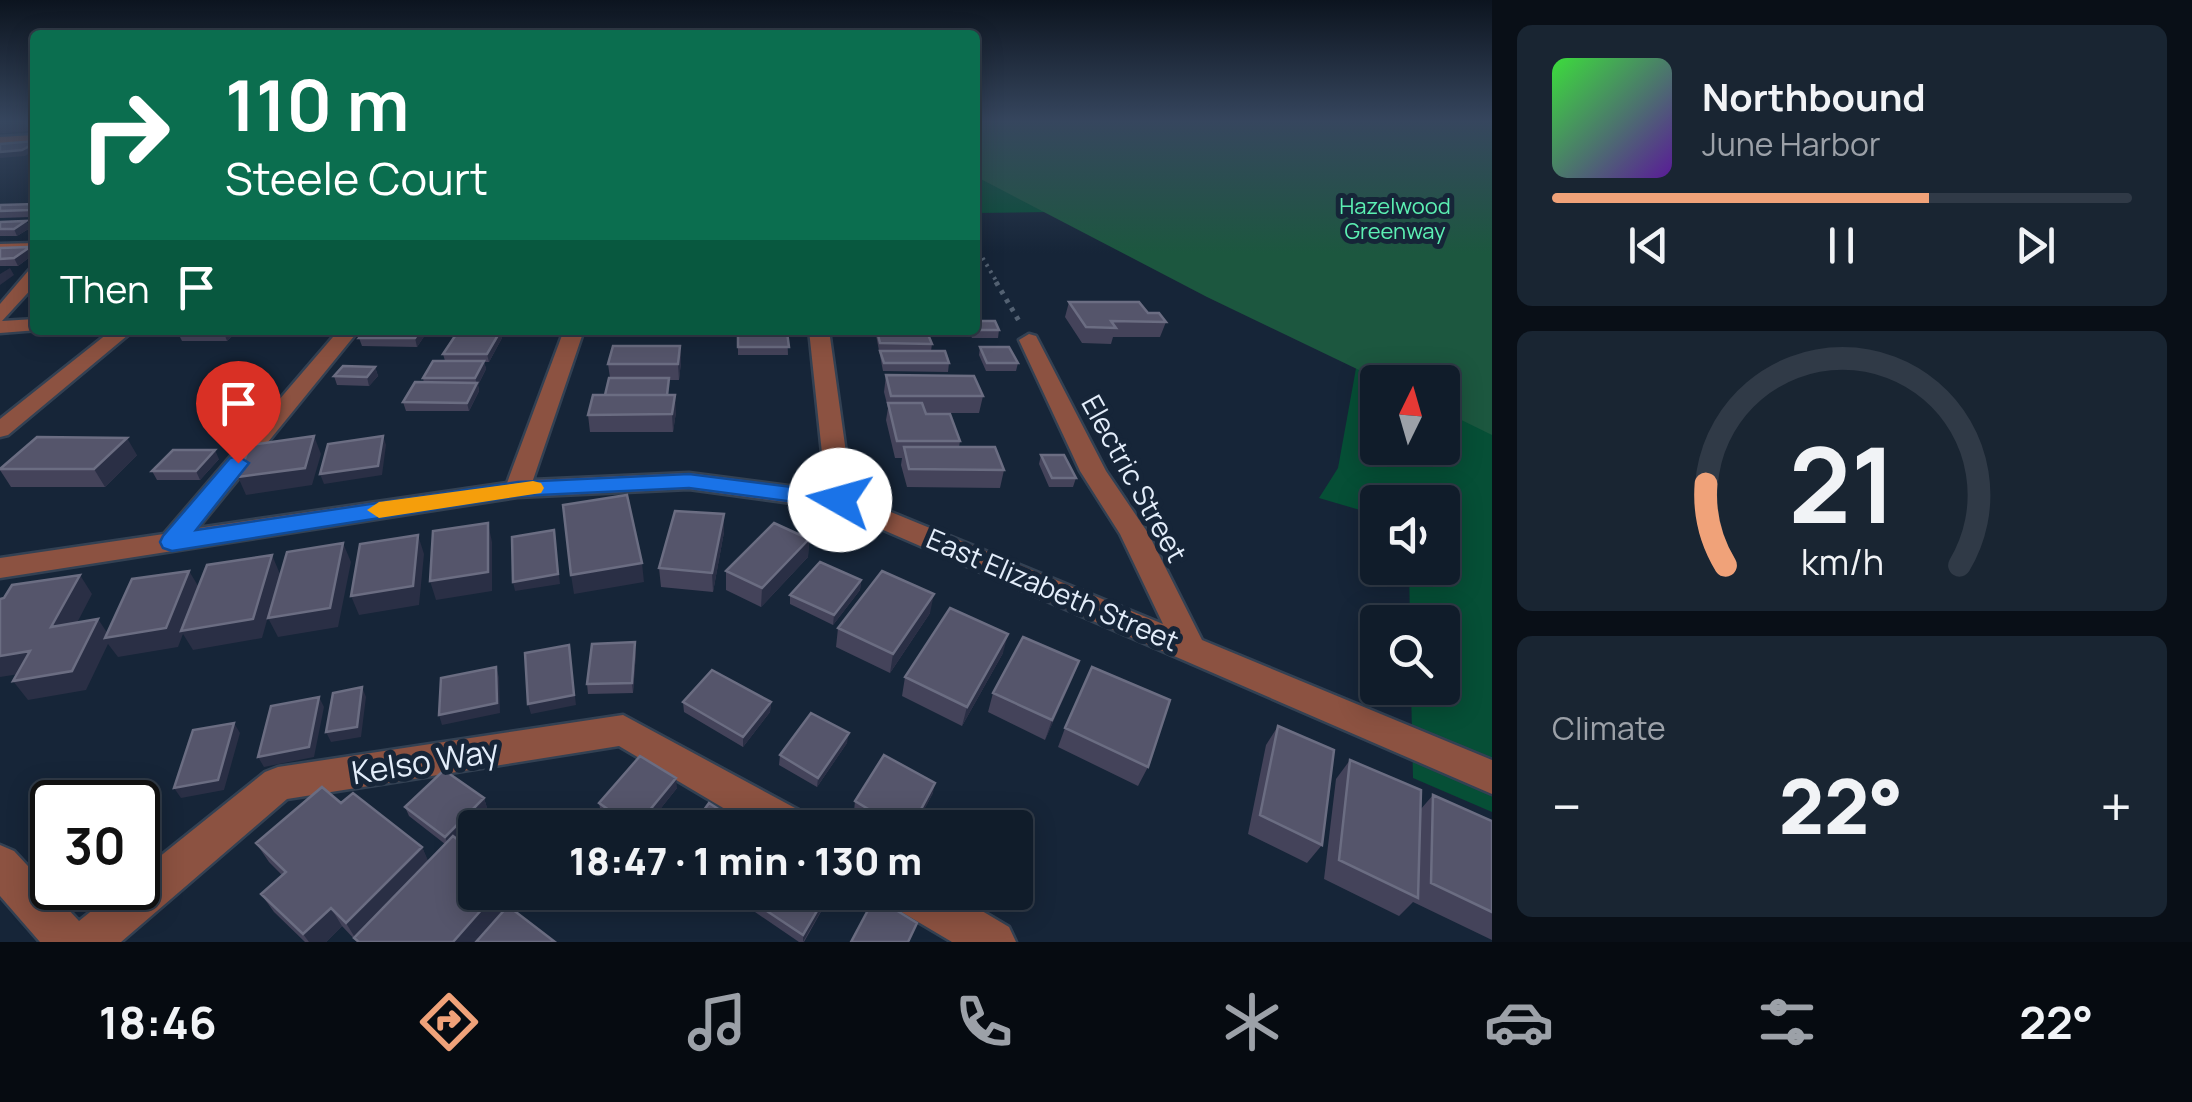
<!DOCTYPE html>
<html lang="en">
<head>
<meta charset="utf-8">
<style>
  :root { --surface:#101c2a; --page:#192532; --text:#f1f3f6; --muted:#9ca1a8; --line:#303a47; --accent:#f0a279 }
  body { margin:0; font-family:Manrope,sans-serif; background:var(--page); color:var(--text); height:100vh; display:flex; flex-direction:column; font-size:38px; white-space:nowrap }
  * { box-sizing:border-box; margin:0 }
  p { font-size:32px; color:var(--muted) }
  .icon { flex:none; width:55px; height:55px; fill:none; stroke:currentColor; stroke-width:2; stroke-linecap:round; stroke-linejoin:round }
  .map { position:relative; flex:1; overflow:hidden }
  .details { display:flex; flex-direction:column; gap:25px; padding:25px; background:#090f17; width:700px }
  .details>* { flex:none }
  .banner { position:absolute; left:30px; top:30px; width:950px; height:305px; border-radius:10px; box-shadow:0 5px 25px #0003,0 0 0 2px var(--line); background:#0b6e4f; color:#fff; overflow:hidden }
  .needle { width:65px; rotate:5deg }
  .fabs { position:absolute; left:1360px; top:365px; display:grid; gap:20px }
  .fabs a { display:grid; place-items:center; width:100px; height:100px; border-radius:10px; background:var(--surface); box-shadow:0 5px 25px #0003,0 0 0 2px var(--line); font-size:50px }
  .speed { position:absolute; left:30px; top:780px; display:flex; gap:20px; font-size:50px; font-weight:700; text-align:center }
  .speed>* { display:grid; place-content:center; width:130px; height:130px; border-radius:50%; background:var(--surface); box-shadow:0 5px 25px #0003,0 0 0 2px var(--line); line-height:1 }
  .speed .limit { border:5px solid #111; border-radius:15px; background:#fff; color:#111 }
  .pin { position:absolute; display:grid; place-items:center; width:85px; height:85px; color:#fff; margin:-102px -42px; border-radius:50% 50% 50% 0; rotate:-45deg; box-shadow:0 0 10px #0007 }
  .pin .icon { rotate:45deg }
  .me { position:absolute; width:110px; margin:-55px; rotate:277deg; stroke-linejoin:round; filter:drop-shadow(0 0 8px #0008) }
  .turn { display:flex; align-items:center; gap:35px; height:210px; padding:0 30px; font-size:45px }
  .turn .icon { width:130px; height:130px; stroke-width:2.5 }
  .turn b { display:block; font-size:70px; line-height:85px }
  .then { display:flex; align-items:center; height:95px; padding:0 30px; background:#0003; gap:20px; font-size:38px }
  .big { font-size:75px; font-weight:800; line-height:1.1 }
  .details .tile { flex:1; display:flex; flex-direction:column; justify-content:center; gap:15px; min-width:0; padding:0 35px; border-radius:15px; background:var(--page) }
  .details .dial { align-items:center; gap:0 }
  .dial svg { height:260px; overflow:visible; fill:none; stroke:var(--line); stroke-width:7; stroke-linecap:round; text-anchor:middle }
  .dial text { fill:var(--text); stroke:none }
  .song { display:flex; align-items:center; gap:30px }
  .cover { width:120px; height:120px; border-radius:15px; background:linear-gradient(135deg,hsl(120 70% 55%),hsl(270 70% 35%)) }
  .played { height:10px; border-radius:5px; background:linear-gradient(90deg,var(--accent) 65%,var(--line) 65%) }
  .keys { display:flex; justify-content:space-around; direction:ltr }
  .heat { display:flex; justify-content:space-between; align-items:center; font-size:55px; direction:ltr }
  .trip { position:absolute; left:458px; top:810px; width:575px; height:100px; border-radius:10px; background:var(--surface); box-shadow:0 5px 25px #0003,0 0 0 2px var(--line); font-weight:800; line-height:100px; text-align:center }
  .tabs { display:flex; height:160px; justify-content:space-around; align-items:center; background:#060b11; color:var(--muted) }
  .tabs .icon { width:70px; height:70px }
  .tabs .selected { color:var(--accent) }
  .tabs b { font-size:45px; color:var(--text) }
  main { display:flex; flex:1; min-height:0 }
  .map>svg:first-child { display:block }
</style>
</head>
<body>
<main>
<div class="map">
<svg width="1492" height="942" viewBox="0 0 1492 942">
  <rect width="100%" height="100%" fill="#162538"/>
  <path fill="#064f36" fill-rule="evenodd" d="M 975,122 L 1492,122 L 1492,812 L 1413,778 L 1411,688 L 1442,688 L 1442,622 L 1410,622 L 1409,568 L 1442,568 L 1442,502 L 1378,502 L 1377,515 L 1319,498 L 1338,468 L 1366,313 L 1189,210 L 975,213 ZM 1378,382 L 1442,382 L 1442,448 L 1378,448 Z"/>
  <path fill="#1c573f" d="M 975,122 L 1492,122 L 1492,435 L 1443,411 L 1442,382 L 1384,382 L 1207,297 L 975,176 Z"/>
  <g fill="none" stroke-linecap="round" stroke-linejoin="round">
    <defs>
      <path id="minor" d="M 35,135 L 35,143 L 0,145 L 0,137 Z
        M 35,243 L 35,253 L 0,254 L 0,244 Z
        M 35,269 L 35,285 L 2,321 L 35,319 L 38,330 L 0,333 L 0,304 L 29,270 Z
        M 112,330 L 134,330 L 8,435 L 0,437 L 0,419 Z
        M 339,330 L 359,330 L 198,528 L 507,483 L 564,330 L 584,330 L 533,480 L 689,473 L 826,491 L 809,330 L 829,330 L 852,496 L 1163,624 L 1120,534 L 1080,471 L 1019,340 L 1029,334 L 1036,336 L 1106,471 L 1148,533 L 1202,640 L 1492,760 L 1492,794 L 835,509 L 689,489 L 517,497 L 0,578 L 0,558 L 164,534 Z
        M 623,715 L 808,815 L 813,828 L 757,828 L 619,746 L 287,799 L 121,942 L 40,942 L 0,896 L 0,845 L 14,851 L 79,921 L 120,888 L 138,888 L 138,874 L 265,772 L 278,767 Z
        M 887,892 L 950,892 L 1009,927 L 1016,942 L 952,942 L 893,907 Z"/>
    </defs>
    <use href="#minor" stroke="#334153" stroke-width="5"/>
    <path stroke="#546273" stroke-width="4" stroke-dasharray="2.5 5" stroke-linecap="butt" d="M 975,245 L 998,284"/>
    <path stroke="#546273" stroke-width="5" stroke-dasharray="4 6" stroke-linecap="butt" d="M 996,282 L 1019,321"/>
    <use href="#minor" fill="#8c5241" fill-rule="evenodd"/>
  </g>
  <path fill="#44435a" d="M 0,122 L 35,122 L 35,132 L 30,132 L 29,130 L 26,131 L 0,133 Z
    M 35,204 L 35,215 L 32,217 L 0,218 L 0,205 Z
    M 26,221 L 30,228 L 17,236 L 0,236 L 0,222 Z
    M 30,247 L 34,254 L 18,266 L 0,266 L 0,248 Z
    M 1069,302 L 1148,313 L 1166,322 L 1160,337 L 1113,337 L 1111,344 L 1082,343 L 1065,317 Z
    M 182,330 L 237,330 L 238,331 L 227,341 L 182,341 L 178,333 Z
    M 366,330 L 423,330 L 425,335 L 417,347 L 362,346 L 359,338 Z
    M 459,330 L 506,330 L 502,336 L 502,338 L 489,362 L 484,362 L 486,369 L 478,385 L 479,391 L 469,411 L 406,411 L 403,402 L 424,383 L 423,378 L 445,361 L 443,354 Z
    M 739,330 L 787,330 L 788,355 L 738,355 L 738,332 L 739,332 Z
    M 869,330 L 942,330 L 942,336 L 929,336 L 932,344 L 931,351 L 949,363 L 948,372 L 883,371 L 876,335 L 870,335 Z
    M 968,330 L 999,330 L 998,338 L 972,338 Z
    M 680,346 L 681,362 L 679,380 L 669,380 L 668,395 L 676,412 L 673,432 L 590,432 L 588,415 L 605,395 L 610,378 L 608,364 Z
    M 980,347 L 1018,363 L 1016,371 L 986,371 L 979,355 Z
    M 375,367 L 378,376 L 369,386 L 337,385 L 334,376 Z
    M 886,375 L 983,396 L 979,413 L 925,413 L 960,441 L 959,447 L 1004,470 L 1000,488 L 907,487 L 901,465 L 902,458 L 895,458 L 886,420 L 888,408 L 884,392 Z
    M 137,455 L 105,487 L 11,487 L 0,470 L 0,468 Z
    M 1041,455 L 1076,478 L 1073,487 L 1049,487 L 1039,464 Z
    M 219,459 L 200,480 L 157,480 L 152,471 Z
    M 724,514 L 724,532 L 713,592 L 661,587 L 659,568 Z
    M 809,539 L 808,557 L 761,607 L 726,590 L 726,571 Z
    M 861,580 L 860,590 L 833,625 L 790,604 L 790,595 Z
    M 930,613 L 890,673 L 836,647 L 838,628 Z
    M 636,652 L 633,693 L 588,694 L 587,684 Z
    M 1003,653 L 962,726 L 902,696 L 905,677 Z
    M 1079,661 L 1045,740 L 988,712 L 993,693 Z
    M 683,702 L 771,702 L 770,712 L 743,747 L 684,712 Z
    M 1278,726 L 1322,845 L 1307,863 L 1248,834 L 1266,745 Z
    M 1065,728 L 1148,767 L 1138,786 L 1058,747 Z
    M 847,743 L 817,787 L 779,765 L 780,755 Z
    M 1350,760 L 1420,810 L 1433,795 L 1492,821 L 1492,940 L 1413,902 L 1399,916 L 1324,879 L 1336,779 Z
    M 677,788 L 645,828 L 622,828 L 601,813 L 599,803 Z
    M 933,793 L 914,828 L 881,828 L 854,811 L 855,801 Z
    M 484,798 L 487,808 L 456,839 L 516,897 L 508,906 L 555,942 L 357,942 L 342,926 L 326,942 L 305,942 L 274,912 L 261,894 L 282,875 L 269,862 L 256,843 L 341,803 L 422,847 L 428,862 L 445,844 L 409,816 L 405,807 Z
    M 761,892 L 832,892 L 804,942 L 799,942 L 755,912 L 755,903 Z"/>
  <path fill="#2a2f45" d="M 0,122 L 25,122 L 29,130 L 26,131 L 0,133 Z
    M 35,143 L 35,150 L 25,156 L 0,158 L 0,152 Z
    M 35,206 L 35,215 L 32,217 L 29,210 Z
    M 26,221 L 30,228 L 17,236 L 14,229 Z
    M 30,247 L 34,254 L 18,266 L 14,258 Z
    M 10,268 L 14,275 L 0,285 L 0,274 Z
    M 227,330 L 238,331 L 227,341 L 224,333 Z
    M 420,330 L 423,330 L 425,335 L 417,347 L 415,338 Z
    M 501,330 L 502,338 L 489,362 L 487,354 Z
    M 680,346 L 681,362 L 679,380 L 678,364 Z
    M 484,361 L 486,369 L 478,385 L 479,391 L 469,411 L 467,403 L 477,384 L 475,378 Z
    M 375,367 L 378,376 L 369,386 L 367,377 Z
    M 675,395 L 676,412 L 673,432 L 672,414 Z
    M 314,436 L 321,454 L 312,485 L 246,495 L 238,477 Z
    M 383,436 L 386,445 L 382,475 L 324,484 L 320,474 Z
    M 127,438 L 137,455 L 105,487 L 94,469 Z
    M 215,450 L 219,459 L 200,480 L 196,471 Z
    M 724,514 L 724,532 L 713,592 L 712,573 Z
    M 488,523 L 492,542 L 492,591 L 436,600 L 430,581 Z
    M 554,530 L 560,584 L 515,591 L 513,582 Z
    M 418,535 L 424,554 L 419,605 L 359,615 L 351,596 Z
    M 809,539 L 808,557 L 761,607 L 762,588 Z
    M 343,543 L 351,562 L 338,627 L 278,637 L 268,618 Z
    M 272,555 L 280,574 L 262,638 L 193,650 L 183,634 L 178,647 L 118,657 L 108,644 L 86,690 L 28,700 L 13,681 L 98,619 L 110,637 L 189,571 L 200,589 Z
    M 642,563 L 644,582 L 574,594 L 571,575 Z
    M 80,575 L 92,594 L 65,646 L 51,627 Z
    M 861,580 L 860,590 L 833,625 L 834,615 Z
    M 934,594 L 930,613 L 890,673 L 893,654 Z
    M 1008,634 L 1003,653 L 962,726 L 967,707 Z
    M 635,642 L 636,652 L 633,693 L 632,683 Z
    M 569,645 L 576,705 L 531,714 L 528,704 Z
    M 30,651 L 45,670 L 0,677 L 0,656 Z
    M 1079,661 L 1072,680 L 1045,740 L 1052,720 Z
    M 496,667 L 499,677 L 500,713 L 442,725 L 439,715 Z
    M 362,687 L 366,697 L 361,737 L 331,742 L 326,732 Z
    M 319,697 L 324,707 L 314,757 L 264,767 L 258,757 Z
    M 771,702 L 770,712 L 743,747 L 743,737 Z
    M 234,723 L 240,733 L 224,790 L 181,798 L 174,788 Z
    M 849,733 L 847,743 L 817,787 L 818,778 Z
    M 676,778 L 677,788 L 645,828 L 636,828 Z
    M 935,783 L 933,793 L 914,828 L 911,828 Z
    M 484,798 L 487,808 L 449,847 L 445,837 Z
    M 422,847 L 430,865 L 357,941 L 346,923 Z
    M 497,892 L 514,892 L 516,897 L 477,942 L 453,942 Z
    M 828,892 L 832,892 L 803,942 L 803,935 Z
    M 331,908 L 342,926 L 326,942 L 309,942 L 303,934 Z"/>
  <path fill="#55556b" stroke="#6b6d82" stroke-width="2.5" d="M 35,141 L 35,143 L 22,150 L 0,152 L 0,144 Z
    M 35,204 L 35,206 L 29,210 L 0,211 L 0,205 Z
    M 26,221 L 14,229 L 0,229 L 0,222 Z
    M 30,247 L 14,258 L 0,259 L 0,248 Z
    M 1069,302 L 1139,302 L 1148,313 L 1159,313 L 1166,322 L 1111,321 L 1116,328 L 1086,327 Z
    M 975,321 L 995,321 L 999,330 L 974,330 L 975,330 Z
    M 182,330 L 227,330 L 224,333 L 178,333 Z
    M 366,330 L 420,330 L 415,338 L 359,338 Z
    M 459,330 L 501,330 L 487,354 L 443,354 Z
    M 877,331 L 927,332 L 932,344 L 880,343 Z
    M 738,332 L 787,332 L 789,347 L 738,347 Z
    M 613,346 L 680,346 L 678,364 L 608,364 Z
    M 980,347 L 1009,347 L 1018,363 L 987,363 Z
    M 880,351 L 945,351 L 949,363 L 884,363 Z
    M 433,361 L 484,361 L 475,378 L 423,378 Z
    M 343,366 L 375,367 L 367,377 L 334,376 Z
    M 886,375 L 974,376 L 983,396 L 891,396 Z
    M 609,378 L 669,378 L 667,395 L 605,395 Z
    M 415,382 L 477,383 L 467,403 L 403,402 Z
    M 593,395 L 675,395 L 672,414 L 588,415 Z
    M 888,403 L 922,403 L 926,414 L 950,414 L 960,441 L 897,441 Z
    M 314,436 L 305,468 L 238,477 L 250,445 Z
    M 383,436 L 378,466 L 320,474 L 328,444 Z
    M 37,437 L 127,438 L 94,469 L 0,469 Z
    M 904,447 L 995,447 L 1004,470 L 909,469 Z
    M 173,450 L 215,450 L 196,471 L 152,471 Z
    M 1041,455 L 1064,455 L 1076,478 L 1052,478 Z
    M 627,495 L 642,563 L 571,575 L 563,505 Z
    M 675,511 L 724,514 L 712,573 L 659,568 Z
    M 488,523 L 488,572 L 430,581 L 433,531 Z
    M 774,523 L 809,539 L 762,588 L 726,571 Z
    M 554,530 L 558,574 L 513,582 L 512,537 Z
    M 418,535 L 413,586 L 351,596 L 360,544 Z
    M 343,543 L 330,608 L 268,618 L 287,552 Z
    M 272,555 L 253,619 L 181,631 L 207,565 Z
    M 820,562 L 861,580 L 834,615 L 790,595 Z
    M 189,571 L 166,628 L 105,638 L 132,579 Z
    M 882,571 L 934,594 L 893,654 L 838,628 Z
    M 80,575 L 51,627 L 98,619 L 72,671 L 13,681 L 30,651 L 0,656 L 0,599 L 4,598 L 12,585 Z
    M 950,608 L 1008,634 L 967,707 L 905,677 Z
    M 1023,637 L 1079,661 L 1052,720 L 993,693 Z
    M 635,642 L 632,683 L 587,684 L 592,644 Z
    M 569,645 L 574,695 L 528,704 L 525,653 Z
    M 496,667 L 497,703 L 439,715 L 441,678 Z
    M 1092,667 L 1170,700 L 1148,767 L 1065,728 Z
    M 712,670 L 771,702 L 743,737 L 683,702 Z
    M 362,687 L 357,727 L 326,732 L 333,693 Z
    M 319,697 L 309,747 L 258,757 L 271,706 Z
    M 811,713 L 849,733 L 818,778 L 780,755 Z
    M 234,723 L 218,780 L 174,788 L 193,730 Z
    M 1278,726 L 1334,750 L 1322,845 L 1260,815 Z
    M 884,755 L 935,783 L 911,828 L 900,828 L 855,801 Z
    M 640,756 L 676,778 L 635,828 L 599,803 Z
    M 1350,760 L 1421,790 L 1418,898 L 1339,860 Z
    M 444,770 L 484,798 L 445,837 L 405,807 Z
    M 322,787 L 341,803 L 353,793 L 422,847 L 346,923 L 331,908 L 303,934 L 261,894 L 286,872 L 256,843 Z
    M 1433,795 L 1492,821 L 1492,912 L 1431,883 Z
    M 709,803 L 748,828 L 691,828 Z
    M 453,836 L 475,853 L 475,892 L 497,892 L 453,942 L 359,942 L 354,938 Z
    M 761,892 L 828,892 L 803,935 L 755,903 Z
    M 875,897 L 917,923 L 908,942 L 851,942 Z
    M 508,906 L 555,942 L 476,942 Z"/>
  <linearGradient id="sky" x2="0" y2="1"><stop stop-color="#0c141f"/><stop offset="0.48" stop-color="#36465e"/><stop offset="1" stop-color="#36465e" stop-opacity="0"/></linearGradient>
  <rect width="1492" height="253" fill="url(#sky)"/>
  <path fill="#1a73e8" stroke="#114b97" stroke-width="2.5" d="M 238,456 L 249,463 L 196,530 L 518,482 L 689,474 L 840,493 L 852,500 L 840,508 L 689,488 L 518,496 L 172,551 L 163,548 L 160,542 L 163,536 L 230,458 Z"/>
  <path fill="#f59e0b" d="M 533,481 L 541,483 L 544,488 L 541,493 L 379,518 L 367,510 L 379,502 Z"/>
  <g text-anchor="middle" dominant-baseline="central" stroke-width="10" stroke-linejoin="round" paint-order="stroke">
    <g font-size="22" fill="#5cf0b3" stroke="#162538">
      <text x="1395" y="206">Hazelwood<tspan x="1395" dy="25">Greenway</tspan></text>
    </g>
    <g font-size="28" fill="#e3edfa" stroke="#162538">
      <text transform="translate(1135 478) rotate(61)">Electric Street</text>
      <text transform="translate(1053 589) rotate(23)">East Elizabeth Street</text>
    </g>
    <g font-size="32" fill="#e3edfa" stroke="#162538">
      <text transform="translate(425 761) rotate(-9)">Kelso Way</text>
    </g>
  </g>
</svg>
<div class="fabs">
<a><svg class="needle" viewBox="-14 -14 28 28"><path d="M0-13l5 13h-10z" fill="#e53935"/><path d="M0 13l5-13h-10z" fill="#9ca1a8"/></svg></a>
<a><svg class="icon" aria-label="sound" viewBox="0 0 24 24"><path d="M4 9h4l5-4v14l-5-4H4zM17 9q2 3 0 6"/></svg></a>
<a><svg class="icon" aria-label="search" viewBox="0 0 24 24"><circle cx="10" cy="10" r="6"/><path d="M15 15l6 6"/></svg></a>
</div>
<div class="speed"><div class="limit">30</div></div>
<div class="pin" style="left:238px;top:463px;background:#d93025"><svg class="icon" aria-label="arrive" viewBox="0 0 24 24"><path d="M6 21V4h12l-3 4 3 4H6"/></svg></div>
<svg class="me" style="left:840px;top:500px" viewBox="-20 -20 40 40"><circle r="19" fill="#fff"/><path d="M0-13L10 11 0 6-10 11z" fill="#1a73e8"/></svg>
<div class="trip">18:47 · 1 min · 130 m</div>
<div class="banner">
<div class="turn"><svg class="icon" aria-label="right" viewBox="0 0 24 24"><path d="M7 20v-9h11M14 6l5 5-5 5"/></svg><div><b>110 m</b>Steele Court</div></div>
<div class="then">Then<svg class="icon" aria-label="arrive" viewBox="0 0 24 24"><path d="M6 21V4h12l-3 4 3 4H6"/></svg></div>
</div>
</div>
<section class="details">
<div class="tile">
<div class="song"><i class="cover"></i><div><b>Northbound</b><p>June Harbor</p></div></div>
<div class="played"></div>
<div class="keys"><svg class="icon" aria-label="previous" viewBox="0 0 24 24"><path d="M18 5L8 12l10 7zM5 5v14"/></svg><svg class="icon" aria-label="pause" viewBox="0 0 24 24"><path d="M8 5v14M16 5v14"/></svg><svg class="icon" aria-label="next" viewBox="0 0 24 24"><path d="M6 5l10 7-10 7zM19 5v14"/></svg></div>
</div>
<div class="tile dial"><svg viewBox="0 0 100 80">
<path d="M14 69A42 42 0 1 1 86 69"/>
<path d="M14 69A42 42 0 0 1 8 44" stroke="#f0a279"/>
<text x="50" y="56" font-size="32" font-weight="700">21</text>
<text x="50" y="72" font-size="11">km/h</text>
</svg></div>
<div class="tile"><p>Climate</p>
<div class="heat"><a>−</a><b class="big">22°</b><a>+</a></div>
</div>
</section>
</main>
<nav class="tabs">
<b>18:46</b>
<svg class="icon selected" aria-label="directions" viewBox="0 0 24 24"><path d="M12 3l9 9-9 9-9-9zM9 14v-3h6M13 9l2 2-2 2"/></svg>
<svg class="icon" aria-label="music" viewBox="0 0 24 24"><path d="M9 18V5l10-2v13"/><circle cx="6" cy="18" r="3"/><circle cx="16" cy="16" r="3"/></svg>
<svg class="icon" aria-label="phone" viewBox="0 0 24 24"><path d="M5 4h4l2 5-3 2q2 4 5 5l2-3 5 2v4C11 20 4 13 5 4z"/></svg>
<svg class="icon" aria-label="climate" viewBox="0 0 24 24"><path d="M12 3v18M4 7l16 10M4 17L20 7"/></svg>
<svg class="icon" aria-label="car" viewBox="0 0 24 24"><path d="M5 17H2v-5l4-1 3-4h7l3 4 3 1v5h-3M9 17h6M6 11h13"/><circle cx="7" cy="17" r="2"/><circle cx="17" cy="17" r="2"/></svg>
<svg class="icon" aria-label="filters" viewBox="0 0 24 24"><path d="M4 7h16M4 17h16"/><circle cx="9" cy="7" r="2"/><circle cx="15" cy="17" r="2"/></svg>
<b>22°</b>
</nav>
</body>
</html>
